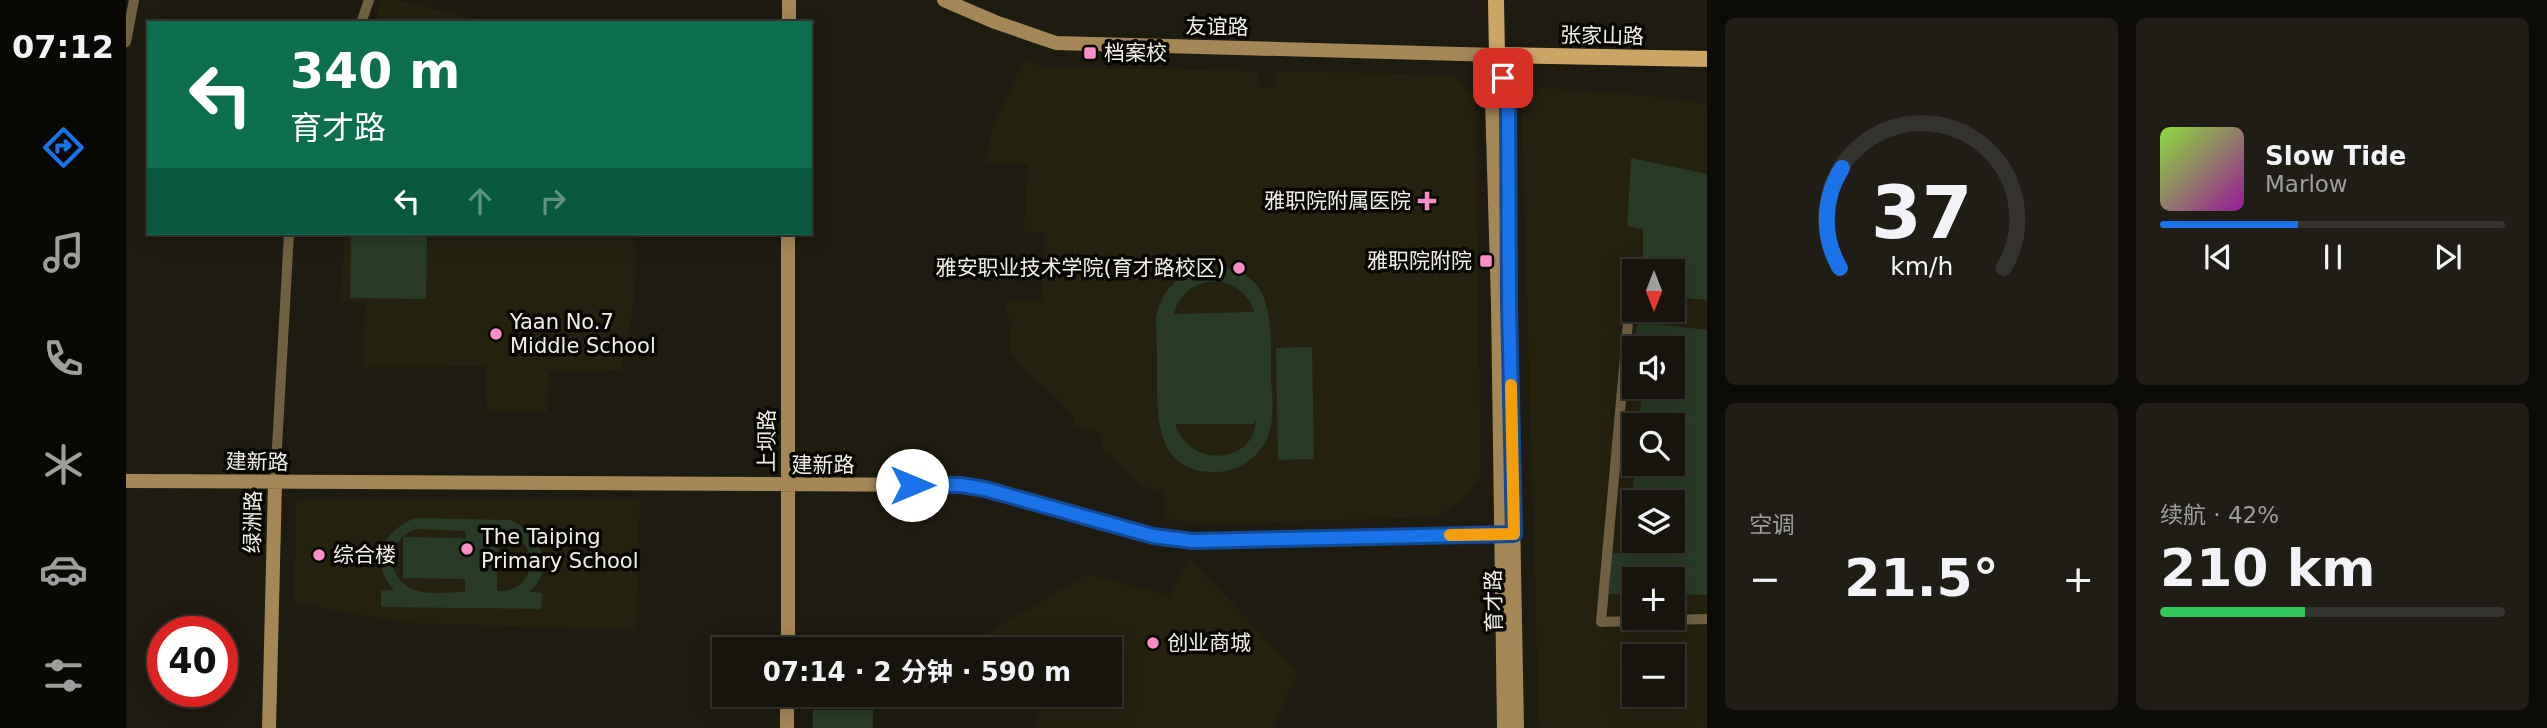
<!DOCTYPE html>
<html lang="zh">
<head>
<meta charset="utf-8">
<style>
  :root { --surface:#16140c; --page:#1f1d15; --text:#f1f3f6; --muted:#9e9e9d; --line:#35332d; --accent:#1a73e8 }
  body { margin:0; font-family:"DejaVu Sans","Noto Sans SC",sans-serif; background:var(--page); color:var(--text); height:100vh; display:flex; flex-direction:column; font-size:26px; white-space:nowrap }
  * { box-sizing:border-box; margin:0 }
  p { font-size:23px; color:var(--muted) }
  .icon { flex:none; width:38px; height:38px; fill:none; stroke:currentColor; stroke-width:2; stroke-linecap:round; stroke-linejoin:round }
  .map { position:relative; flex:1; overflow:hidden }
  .panel { display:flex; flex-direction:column; gap:18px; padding:18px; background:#0c0b07; width:840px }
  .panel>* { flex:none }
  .hud { position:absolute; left:21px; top:21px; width:665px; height:214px; border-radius:0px; box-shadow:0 4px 18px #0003,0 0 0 2px var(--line); background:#0b6e4f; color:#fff; overflow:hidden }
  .needle { width:46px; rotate:180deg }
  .fabs { position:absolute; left:1496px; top:259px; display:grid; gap:14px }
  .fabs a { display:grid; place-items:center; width:63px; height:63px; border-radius:0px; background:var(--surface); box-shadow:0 4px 18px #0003,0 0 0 2px var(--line); font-size:35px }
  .speed { position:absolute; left:21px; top:616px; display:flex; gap:14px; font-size:35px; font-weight:700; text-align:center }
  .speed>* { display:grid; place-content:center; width:91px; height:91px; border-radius:50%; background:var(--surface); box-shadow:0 4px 18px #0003,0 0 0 2px var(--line); line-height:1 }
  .speed .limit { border:10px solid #d22; background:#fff; color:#111 }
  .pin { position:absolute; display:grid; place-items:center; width:60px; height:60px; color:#fff; margin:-30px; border-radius:14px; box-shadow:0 4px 10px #0006 }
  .me { position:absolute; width:77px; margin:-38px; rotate:90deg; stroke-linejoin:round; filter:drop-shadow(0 0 5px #0008) }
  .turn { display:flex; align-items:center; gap:24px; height:147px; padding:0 28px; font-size:32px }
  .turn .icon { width:91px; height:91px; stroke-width:2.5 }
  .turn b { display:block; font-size:49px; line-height:60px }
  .lanes { display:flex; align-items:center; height:66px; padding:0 28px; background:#0003; justify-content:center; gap:35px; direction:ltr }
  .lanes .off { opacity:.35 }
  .big { font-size:52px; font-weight:700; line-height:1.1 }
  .panel .tile { flex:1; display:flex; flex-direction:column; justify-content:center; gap:10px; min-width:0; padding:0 24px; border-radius:10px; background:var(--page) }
  .panel .dial { align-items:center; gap:0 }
  .dial svg { height:182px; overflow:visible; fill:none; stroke:var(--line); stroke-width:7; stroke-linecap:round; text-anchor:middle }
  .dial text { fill:var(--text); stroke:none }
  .song { display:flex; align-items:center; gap:21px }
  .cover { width:84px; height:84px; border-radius:10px; background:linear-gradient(135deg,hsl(90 70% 55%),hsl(300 70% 35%)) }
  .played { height:7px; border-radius:4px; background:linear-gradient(90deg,var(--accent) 40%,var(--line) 40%) }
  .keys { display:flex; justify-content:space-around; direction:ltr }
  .heat { display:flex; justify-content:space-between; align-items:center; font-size:38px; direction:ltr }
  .charge { height:10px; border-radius:5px; background:linear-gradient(90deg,#34c759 42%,var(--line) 0) }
  .panel .tiles { flex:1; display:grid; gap:18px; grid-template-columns:repeat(2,1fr) }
  .trip { position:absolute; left:586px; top:637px; width:410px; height:70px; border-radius:0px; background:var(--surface); box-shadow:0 4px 18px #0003,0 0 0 2px var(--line); font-weight:700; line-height:70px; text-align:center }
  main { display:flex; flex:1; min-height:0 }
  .menu { display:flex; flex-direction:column; width:126px; justify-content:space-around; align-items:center; background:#090805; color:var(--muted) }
  .menu .icon { width:49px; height:49px }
  .menu .on { color:var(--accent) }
  .menu b { font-size:32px; color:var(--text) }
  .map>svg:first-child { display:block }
</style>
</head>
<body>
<main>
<nav class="menu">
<b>07:12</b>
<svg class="icon on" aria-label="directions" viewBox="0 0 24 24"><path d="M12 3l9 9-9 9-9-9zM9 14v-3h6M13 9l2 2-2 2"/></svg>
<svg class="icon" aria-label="music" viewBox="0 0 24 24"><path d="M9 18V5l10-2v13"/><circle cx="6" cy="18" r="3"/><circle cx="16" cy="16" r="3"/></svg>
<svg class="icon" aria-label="phone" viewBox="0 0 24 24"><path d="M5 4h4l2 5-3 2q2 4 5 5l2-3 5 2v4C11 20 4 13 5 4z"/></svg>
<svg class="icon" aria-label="climate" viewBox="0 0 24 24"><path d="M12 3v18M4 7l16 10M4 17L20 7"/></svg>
<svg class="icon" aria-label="car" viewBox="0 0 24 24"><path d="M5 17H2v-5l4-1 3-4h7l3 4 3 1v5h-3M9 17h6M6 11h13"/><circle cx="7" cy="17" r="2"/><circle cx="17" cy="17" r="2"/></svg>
<svg class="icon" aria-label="filters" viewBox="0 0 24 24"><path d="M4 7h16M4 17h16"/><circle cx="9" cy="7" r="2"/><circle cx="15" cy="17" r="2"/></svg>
</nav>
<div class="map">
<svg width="1581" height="728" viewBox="0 0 1581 728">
  <rect width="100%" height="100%" fill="#1e1b10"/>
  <path fill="#25210f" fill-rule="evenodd" d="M 256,0 L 270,0 L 368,23 L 248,23 Z
    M 898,60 L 918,67 L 1133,71 L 1133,87 L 1150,87 L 1150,71 L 1326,75 L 1349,97 L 1355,475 L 1339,499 L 1312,517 L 1088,524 L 1038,519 L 1039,502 L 1035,491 L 1014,486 L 993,463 L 976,451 L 974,433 L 948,425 L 948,417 L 926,394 L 910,382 L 884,353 L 885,319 L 880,316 L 880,300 L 916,301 L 919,233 L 898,231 L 902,164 L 860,162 L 865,130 Z
    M 1395,86 L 1543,98 L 1581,105 L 1581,728 L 1413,728 ZM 1508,271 L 1547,271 L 1547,310 L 1508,310 ZM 1508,348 L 1547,348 L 1547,387 L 1508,387 ZM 1508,425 L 1547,425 L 1547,464 L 1508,464 ZM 1508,502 L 1547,502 L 1547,541 L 1508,541 ZM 1508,579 L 1547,579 L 1547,618 L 1508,618 ZM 1508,656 L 1547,656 L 1547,695 L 1508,695 Z
    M 219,233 L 510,233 L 509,296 L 495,370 L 423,372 L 421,412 L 361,411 L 360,366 L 237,367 L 239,302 L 214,301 Z
    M 180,499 L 514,499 L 510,630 L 282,623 L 168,603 L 170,503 Z
    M 1064,559 L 1172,672 L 1146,728 L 911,728 L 911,695 L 984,695 L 984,649 L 910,649 L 909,636 L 853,638 L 962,574 L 1043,596 Z"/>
  <path fill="#293b26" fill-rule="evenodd" d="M 1505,158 L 1581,174 L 1581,300 L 1547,297 L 1547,271 L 1517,271 L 1517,229 L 1501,226 Z
    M 267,233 L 301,235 L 300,299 L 224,298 L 225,234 L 266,235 Z
    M 1079,267 C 1151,263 1145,325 1145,376 C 1146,398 1150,424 1138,444 C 1128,461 1109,472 1090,472 C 1031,473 1031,420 1031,378 C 1031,358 1031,338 1030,319 C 1034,291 1053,274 1079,267 ZM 1093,281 C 1111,285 1125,296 1129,315 L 1127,312 L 1048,314 C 1053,292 1071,281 1093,281 ZM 1130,419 C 1129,465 1063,469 1049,424 L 1128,424 Z
    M 1512,322 L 1581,330 L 1581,595 L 1547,594 L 1547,579 L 1508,579 L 1508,594 L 1483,594 L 1486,553 L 1501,554 L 1509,464 L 1547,464 L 1547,425 L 1513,425 L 1516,387 L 1547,387 L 1547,348 L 1508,348 L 1508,364 L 1502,364 ZM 1508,502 L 1547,502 L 1547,541 L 1508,541 Z
    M 1186,347 L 1188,459 L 1152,460 L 1150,348 Z
    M 289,518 L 384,520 C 413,533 432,568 403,592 L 416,593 L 415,609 L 255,607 L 255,591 L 268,590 C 242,561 257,531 289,518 ZM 291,529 L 339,531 L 340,538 L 277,537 L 277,578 L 339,579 L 339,592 C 323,592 298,596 284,588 C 257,573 263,537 291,529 ZM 372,531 C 418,535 413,594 371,591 Z
    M 687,710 L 747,710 L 747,728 L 687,728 Z"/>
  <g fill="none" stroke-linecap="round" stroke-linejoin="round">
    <path stroke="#726042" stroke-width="10" d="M 235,23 L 243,0
      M 0,42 L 8,0
      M 1503,312 L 1475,622 L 1581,619
      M 149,483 L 163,233"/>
    <path stroke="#a58756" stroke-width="14" d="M 818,0 L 869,22 L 930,43 L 1371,55
      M 663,23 L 663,0
      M 1371,55 L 1382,100 L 1383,304 L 1391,728
      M 1370,67 L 1366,99 L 1372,304 L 1378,728
      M 0,481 L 835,485 L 859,489 L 1027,536 L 1067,541 L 1388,534
      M 662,649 L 662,233
      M 143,728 L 149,483
      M 661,728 L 661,695"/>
    <path stroke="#cca565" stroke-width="16" d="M 1370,0 L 1371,55 L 1581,59"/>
  </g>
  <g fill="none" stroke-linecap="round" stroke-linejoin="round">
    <defs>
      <path id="route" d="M 786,485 L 835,485 L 859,489 L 1027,536 L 1067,541 L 1388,534 L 1383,304 L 1382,100 L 1377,78"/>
    </defs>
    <use href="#route" stroke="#114b97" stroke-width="18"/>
    <use href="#route" stroke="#1a73e8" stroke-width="12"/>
    <path stroke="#f59e0b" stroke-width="12" d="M 1324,535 L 1388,534 L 1385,385"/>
  </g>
  <g fill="#fa8fc7" stroke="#070603" stroke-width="2.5">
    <rect x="957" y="46" width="14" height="14" rx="3.5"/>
    <path d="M1297.5 190.5h7v7h7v7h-7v7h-7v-7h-7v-7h7z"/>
    <rect x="1353" y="254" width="14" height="14" rx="3.5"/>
    <circle cx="1113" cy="268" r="7"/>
    <circle cx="370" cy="334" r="7"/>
    <circle cx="341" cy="549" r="7"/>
    <circle cx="193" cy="555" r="7"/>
    <circle cx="1027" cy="643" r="7"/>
  </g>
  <g text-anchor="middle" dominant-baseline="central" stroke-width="7" stroke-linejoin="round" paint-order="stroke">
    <g font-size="21" fill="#f1efe7" stroke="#070603">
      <text transform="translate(1091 27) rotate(1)">友谊路</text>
      <text transform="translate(1476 36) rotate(1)">张家山路</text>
      <text transform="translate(641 441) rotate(-90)">上坝路</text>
      <text transform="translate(131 462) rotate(1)">建新路</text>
      <text x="697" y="465">建新路</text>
      <text transform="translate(127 522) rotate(-89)">绿洲路</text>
      <text transform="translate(1368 601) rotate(-91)">育才路</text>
    </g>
    <g font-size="21" fill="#f1efe7" stroke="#070603" text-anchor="start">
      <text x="978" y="53">档案校</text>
      <text x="1285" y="201" text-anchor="end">雅职院附属医院</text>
      <text x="1346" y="261" text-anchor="end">雅职院附院</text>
      <text x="1099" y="268" text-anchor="end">雅安职业技术学院(育才路校区)</text>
      <text x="384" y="322">Yaan No.7<tspan x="384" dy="24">Middle School</tspan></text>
      <text x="355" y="537">The Taiping<tspan x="355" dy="24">Primary School</tspan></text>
      <text x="207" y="555">综合楼</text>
      <text x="1041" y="643">创业商城</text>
    </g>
  </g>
</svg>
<div class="fabs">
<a><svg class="needle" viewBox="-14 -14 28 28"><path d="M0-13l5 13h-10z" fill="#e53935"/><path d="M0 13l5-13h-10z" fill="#9e9e9d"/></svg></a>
<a><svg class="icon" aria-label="sound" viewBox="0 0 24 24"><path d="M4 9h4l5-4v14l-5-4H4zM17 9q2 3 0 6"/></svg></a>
<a><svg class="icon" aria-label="search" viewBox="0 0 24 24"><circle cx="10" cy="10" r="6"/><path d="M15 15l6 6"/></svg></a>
<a><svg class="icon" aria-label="layers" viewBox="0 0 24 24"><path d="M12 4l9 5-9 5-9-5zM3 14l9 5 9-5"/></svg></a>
<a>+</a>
<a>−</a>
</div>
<div class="speed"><div class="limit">40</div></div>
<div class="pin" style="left:1377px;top:78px;background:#d93025"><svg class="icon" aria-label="arrive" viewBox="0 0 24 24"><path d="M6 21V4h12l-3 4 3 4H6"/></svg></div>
<svg class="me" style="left:786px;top:485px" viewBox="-20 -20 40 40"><circle r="19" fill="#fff"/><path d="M0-13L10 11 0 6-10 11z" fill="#1a73e8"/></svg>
<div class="trip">07:14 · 2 分钟 · 590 m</div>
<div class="hud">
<div class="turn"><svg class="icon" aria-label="left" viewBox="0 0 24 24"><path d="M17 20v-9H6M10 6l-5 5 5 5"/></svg><div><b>340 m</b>育才路</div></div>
<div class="lanes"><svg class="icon" aria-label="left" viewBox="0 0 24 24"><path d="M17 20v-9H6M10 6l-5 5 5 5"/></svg><svg class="icon off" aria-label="ahead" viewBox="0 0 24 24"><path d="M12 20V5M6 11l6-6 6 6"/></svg><svg class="icon off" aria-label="right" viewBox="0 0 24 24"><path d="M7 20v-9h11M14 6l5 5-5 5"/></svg></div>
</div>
</div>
<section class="panel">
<div class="tiles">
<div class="tile dial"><svg viewBox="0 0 100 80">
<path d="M14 69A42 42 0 1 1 86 69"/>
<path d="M14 69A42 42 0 0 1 15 25" stroke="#1a73e8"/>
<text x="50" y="56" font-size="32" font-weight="700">37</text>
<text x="50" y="72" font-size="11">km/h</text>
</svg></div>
<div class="tile">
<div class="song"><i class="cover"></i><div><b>Slow Tide</b><p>Marlow</p></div></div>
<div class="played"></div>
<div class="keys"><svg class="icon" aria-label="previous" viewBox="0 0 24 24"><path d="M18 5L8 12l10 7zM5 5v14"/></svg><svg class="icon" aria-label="pause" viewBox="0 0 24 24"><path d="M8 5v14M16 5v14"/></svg><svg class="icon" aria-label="next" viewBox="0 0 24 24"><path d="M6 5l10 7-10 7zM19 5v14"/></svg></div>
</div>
<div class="tile"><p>空调</p>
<div class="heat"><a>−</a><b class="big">21.5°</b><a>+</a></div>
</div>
<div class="tile"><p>续航 · 42%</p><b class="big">210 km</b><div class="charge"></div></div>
</div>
</section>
</main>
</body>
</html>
